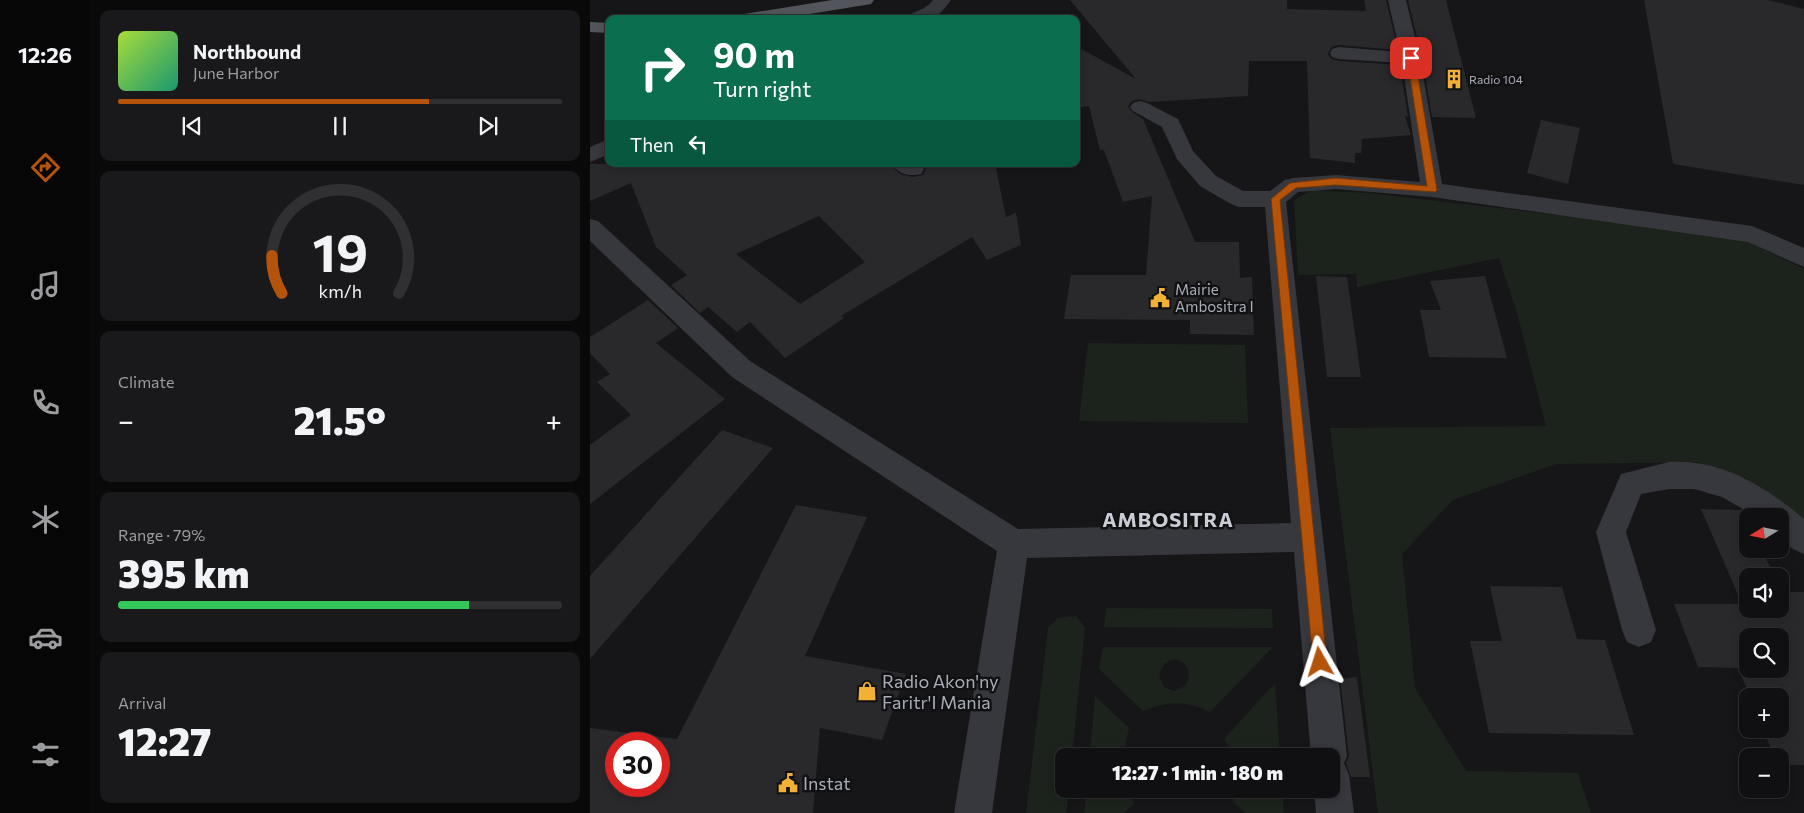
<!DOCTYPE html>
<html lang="en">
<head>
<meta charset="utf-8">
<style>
  :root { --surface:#101012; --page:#19191b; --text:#f1f3f6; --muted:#9c9d9f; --line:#303032; --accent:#b45309 }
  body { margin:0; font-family:Commissioner,sans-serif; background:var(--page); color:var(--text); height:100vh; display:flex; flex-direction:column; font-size:19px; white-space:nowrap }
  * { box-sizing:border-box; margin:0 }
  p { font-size:16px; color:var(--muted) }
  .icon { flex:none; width:28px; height:28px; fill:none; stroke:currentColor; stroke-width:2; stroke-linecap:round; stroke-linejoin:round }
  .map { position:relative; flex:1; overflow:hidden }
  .sheet { display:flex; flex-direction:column; gap:10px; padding:10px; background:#09090a; width:500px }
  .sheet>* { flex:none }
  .hud { position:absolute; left:15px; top:15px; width:475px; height:152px; border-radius:10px; box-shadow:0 2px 8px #0003,0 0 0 1px var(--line); background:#0b6e4f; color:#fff; overflow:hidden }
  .needle { width:32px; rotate:260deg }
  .fabs { position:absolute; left:1149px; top:508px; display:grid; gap:10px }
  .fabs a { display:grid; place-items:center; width:50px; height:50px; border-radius:10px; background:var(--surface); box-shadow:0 2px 8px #0003,0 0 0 1px var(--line); font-size:25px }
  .speed { position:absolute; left:15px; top:732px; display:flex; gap:10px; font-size:25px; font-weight:700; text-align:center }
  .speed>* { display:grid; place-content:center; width:65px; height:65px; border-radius:50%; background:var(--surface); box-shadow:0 2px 8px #0003,0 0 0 1px var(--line); line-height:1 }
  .speed .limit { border:8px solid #d22; background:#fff; color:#111 }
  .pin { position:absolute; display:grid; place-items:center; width:42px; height:42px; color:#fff; margin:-21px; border-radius:10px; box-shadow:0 2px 8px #0006 }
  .me { position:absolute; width:55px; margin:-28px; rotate:354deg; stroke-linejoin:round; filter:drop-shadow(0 0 4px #0008) }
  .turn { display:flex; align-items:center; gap:18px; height:105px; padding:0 25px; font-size:22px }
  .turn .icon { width:65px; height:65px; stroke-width:2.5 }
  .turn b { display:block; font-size:35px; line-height:42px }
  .then { display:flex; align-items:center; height:48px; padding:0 25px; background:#0003; gap:10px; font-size:19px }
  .big { font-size:38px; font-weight:800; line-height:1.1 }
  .sheet .widget { flex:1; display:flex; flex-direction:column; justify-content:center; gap:8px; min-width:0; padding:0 18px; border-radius:10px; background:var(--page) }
  .sheet .dial { align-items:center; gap:0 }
  .dial svg { height:130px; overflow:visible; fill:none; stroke:var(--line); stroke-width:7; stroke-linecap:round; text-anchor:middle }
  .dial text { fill:var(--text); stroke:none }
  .song { display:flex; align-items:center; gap:15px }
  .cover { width:60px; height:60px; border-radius:8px; background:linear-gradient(135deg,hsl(80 70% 55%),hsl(160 70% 35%)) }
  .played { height:5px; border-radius:2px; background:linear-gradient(90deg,var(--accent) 70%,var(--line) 70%) }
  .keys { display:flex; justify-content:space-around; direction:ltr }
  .heat { display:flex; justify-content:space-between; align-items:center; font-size:28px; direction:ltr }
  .charge { height:8px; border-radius:4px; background:linear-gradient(90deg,#34c759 79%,var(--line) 0) }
  .trip { position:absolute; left:465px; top:748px; width:285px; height:50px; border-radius:10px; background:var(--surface); box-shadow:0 2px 8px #0003,0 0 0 1px var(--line); font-weight:800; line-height:50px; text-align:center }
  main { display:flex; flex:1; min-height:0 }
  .dock { display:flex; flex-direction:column; width:90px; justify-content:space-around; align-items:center; background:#060607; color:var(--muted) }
  .dock .icon { width:35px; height:35px }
  .dock .selected { color:var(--accent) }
  .dock b { font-size:22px; color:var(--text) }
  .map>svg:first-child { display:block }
</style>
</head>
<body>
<main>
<nav class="dock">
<b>12:26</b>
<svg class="icon selected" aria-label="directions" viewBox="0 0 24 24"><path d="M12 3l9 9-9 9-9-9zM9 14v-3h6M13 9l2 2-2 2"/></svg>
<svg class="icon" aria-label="music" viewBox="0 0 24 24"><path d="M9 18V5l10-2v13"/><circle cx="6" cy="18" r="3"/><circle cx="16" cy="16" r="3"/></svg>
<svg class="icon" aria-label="phone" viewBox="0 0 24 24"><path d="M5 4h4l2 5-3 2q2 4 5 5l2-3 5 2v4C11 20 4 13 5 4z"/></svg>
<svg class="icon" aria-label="climate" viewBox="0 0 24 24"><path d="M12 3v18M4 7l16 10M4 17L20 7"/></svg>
<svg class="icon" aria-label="car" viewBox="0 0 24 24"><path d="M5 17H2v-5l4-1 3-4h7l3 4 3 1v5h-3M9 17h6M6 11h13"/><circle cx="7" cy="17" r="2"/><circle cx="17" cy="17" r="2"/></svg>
<svg class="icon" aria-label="filters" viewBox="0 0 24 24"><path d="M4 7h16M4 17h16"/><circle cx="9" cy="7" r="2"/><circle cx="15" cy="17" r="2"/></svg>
</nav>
<section class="sheet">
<div class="widget">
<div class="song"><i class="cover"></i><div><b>Northbound</b><p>June Harbor</p></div></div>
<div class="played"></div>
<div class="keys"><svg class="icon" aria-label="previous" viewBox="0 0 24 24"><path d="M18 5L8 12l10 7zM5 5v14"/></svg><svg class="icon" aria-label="pause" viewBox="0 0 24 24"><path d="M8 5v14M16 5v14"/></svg><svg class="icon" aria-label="next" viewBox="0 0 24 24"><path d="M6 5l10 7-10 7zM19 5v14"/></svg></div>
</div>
<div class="widget dial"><svg viewBox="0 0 100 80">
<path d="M14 69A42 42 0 1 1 86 69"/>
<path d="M14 69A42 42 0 0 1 8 46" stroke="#b45309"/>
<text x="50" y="56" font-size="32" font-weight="700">19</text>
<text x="50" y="72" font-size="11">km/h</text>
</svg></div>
<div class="widget"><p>Climate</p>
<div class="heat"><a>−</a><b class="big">21.5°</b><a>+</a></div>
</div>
<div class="widget"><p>Range · 79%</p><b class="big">395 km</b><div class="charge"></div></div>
<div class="widget"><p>Arrival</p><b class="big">12:27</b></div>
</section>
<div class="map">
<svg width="1214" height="813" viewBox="0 0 1214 813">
  <rect width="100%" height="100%" fill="#161618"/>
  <path fill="#1c231d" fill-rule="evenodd" d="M 722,190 L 778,193 L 1003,219 L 1159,242 L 1214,269 L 1214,520 L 1155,478 L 1107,462 L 966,464 L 863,500 L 812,554 L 825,688 L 876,771 L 988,773 L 1001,813 L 788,813 L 740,428 L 956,426 L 926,309 L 909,258 L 767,287 L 766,274 L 708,275 L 704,200 Z
    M 498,343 L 655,345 L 658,423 L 489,421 Z
    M 516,608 L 682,609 L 683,628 L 514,627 Z
    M 486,616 L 495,628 L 482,756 L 474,756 L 474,789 L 479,789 L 476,813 L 436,813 L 458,628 L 467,618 Z
    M 513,647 L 683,647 L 620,712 C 596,700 578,701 553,711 L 509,669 ZM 584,659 C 599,662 602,673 595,686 L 584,691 L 574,687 L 569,675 L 574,664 Z
    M 685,683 L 690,756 L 644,756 L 634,739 Z
    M 505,696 L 539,728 L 533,756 L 500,756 Z
    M 497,789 L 539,789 L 544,804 L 534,813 L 494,813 Z
    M 646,789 L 692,789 L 694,813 L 656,813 L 643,802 Z"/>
  <path fill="#29292c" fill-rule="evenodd" d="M 480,0 L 697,0 L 697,9 L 776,11 L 774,0 L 796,0 L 808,50 L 749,45 L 741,47 L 738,54 L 741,59 L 749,61 L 810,65 L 818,117 L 815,116 L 821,135 L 772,139 L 771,153 L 765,153 L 765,163 L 720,158 L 717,61 L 659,61 L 658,96 L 559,102 L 549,99 L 542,101 L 538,106 L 542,112 L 553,119 L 605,242 L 649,242 L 650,278 L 662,277 L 664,335 L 600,334 L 600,320 L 474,319 L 481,275 L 556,275 L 562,196 L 533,202 L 514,150 L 510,150 L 499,106 L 486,108 L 486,46 L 546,79 Z
    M 818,0 L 856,0 L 886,118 L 842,117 L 832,58 Z
    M 1054,0 L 1178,0 L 1214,9 L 1214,185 L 1083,164 Z
    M 951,120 L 990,128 L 978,184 L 937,173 Z
    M 0,164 L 300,164 L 310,174 L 323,177 L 333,175 L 336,169 L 332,164 L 405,164 L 416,217 L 426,213 L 431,245 L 397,260 L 382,237 L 251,316 L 254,318 L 195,358 L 160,322 L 147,332 L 118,307 L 110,313 L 81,285 L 97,275 L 66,247 L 41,183 L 0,201 ZM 229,216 L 275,262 L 210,304 L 146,254 Z
    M 726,276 L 757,277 L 771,377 L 737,377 Z
    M 895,276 L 917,358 L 839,357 L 830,310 L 851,310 L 840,281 Z
    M 58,300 L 88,328 L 66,343 L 135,399 L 0,504 L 0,445 L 41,415 L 7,382 L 20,374 L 0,353 L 0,337 Z
    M 132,430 L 183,448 L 0,659 L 0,576 Z
    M 206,505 L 277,517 L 215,656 L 316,674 L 292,740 L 230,728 L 223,813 L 0,813 L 0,728 L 87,739 ZM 26,744 L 69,744 L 69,786 L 26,786 Z
    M 1111,509 L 1150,510 L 1153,511 L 1158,521 L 1158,549 L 1171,549 L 1185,576 L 1158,576 L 1158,609 L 1190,609 L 1190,587 L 1192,592 L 1214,592 L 1214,765 L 1190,765 L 1190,756 L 1184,756 L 1173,729 L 1190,729 L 1190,696 L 1160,696 L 1148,668 L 1108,667 L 1084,604 L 1152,604 ZM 1158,636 L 1190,636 L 1190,669 L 1158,669 Z
    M 900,586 L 972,587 L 987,639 L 1015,640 L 1044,735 L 899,733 L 880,641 L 912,641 Z
    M 767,677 L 780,777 L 761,777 L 756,763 L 759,756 L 750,679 Z"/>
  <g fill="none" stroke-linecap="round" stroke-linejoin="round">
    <path fill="#37383d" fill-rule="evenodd" d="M 343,0 L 361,0 C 345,22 342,19 316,19 C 322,10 334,12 343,0 Z
      M 798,0 L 816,0 L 830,58 L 852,184 L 1162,226 L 1214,248 L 1214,267 L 1158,242 L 842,197 L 746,189 L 708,192 L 696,202 L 757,756 L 754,763 L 759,775 L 764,813 L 726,813 L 724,789 L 741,789 L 741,756 L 721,756 L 704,552 L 437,558 L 402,813 L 364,813 L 407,551 L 142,377 L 0,241 L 0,219 L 8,221 L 160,361 L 428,529 L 701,523 L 675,207 L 649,207 L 641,204 L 610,186 L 587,159 L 572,127 L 543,111 L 540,107 L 543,103 L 550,101 L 557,103 L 588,119 L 603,151 L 626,176 L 653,191 L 680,191 L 695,180 L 703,178 L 746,175 L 830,182 L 812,63 L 749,59 L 742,57 L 740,53 L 742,49 L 749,47 L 810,52 Z
      M 19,139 L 19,154 L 0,162 L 0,147 Z
      M 302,164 L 330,164 L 334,169 L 331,174 C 320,177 308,174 302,164 Z
      M 1079,462 C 1131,458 1176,487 1214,519 L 1214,554 L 1203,549 L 1190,538 L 1190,516 L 1165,516 L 1132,497 L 1104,489 L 1079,489 L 1051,494 L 1036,532 L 1066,630 L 1061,642 L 1049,647 L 1037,642 L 1032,630 L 1006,532 L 1031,474 Z"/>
    <path fill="#53555c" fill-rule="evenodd" d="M 242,0 L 284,0 L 281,4 L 275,5 L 189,19 L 145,19 L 148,15 L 154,14 Z
      M 0,22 L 19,23 L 19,33 L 0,32 Z"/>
  </g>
  <path fill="#b45309" stroke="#753606" d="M 821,55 L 825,58 L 847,190 L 845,192 L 746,185 L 706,188 L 690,200 L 737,662 L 735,667 L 730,669 L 725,667 L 723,662 L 681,199 L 700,183 L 746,178 L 837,186 L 817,58 Z"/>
  <defs>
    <symbol id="building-bare" viewBox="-9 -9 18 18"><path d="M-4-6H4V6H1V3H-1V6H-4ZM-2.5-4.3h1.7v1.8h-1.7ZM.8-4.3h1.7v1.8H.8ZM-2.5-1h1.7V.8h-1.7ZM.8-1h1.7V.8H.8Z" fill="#f2b134" stroke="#111113" stroke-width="2.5" paint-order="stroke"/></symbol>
    <symbol id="civic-bare" viewBox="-9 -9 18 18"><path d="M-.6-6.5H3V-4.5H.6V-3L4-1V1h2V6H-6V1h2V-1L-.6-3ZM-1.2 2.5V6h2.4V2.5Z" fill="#f2b134" stroke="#111113" stroke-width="2.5" paint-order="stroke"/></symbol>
    <symbol id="shop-bare" viewBox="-9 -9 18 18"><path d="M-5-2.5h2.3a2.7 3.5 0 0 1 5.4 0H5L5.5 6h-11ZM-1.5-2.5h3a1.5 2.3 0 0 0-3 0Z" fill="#f2b134" stroke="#111113" stroke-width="2.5" paint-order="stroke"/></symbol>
  </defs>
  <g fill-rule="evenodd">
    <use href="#building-bare" x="850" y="65" width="28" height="28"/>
    <use href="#civic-bare" x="556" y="284" width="28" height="28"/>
    <use href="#shop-bare" x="263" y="677" width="28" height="28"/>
    <use href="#civic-bare" x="184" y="769" width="28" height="28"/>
  </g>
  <g text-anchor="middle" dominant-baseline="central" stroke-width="5" stroke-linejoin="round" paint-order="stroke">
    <g font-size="12" fill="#a8adb8" stroke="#111113" text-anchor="start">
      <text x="879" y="79">Radio 104</text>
    </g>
    <g font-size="15" fill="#a8adb8" stroke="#111113" text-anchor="start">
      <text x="585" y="289">Mairie<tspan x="585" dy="17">Ambositra I</tspan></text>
    </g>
    <g font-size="18" fill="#a8adb8" stroke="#111113" text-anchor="start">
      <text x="292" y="681">Radio Akon'ny<tspan x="292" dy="21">Faritr'I Mania</tspan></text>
      <text x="213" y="783">Instat</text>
    </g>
    <g font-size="20" font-weight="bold" letter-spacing="1" fill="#c9ccd4" stroke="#111113">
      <text x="578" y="519">AMBOSITRA</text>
    </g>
  </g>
</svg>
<div class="fabs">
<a><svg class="needle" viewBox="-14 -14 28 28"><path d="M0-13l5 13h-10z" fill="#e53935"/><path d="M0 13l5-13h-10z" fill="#9c9d9f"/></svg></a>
<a><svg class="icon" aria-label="sound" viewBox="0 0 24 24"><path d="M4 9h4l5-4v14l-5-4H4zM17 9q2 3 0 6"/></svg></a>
<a><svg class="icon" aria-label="search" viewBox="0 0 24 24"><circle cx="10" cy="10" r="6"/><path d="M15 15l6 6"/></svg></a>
<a>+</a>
<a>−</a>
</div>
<div class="speed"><div class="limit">30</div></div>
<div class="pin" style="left:821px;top:58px;background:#d93025"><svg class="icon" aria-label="arrive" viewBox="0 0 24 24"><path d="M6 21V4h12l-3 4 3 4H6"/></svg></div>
<svg class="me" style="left:730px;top:662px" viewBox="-20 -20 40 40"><path d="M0-17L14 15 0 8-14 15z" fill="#b45309" stroke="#fff" stroke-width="4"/></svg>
<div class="trip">12:27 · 1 min · 180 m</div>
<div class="hud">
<div class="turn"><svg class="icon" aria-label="right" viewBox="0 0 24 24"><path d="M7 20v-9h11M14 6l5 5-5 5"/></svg><div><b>90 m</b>Turn right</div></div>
<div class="then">Then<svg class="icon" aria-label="left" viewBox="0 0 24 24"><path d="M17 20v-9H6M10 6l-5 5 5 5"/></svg></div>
</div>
</div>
</main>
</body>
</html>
